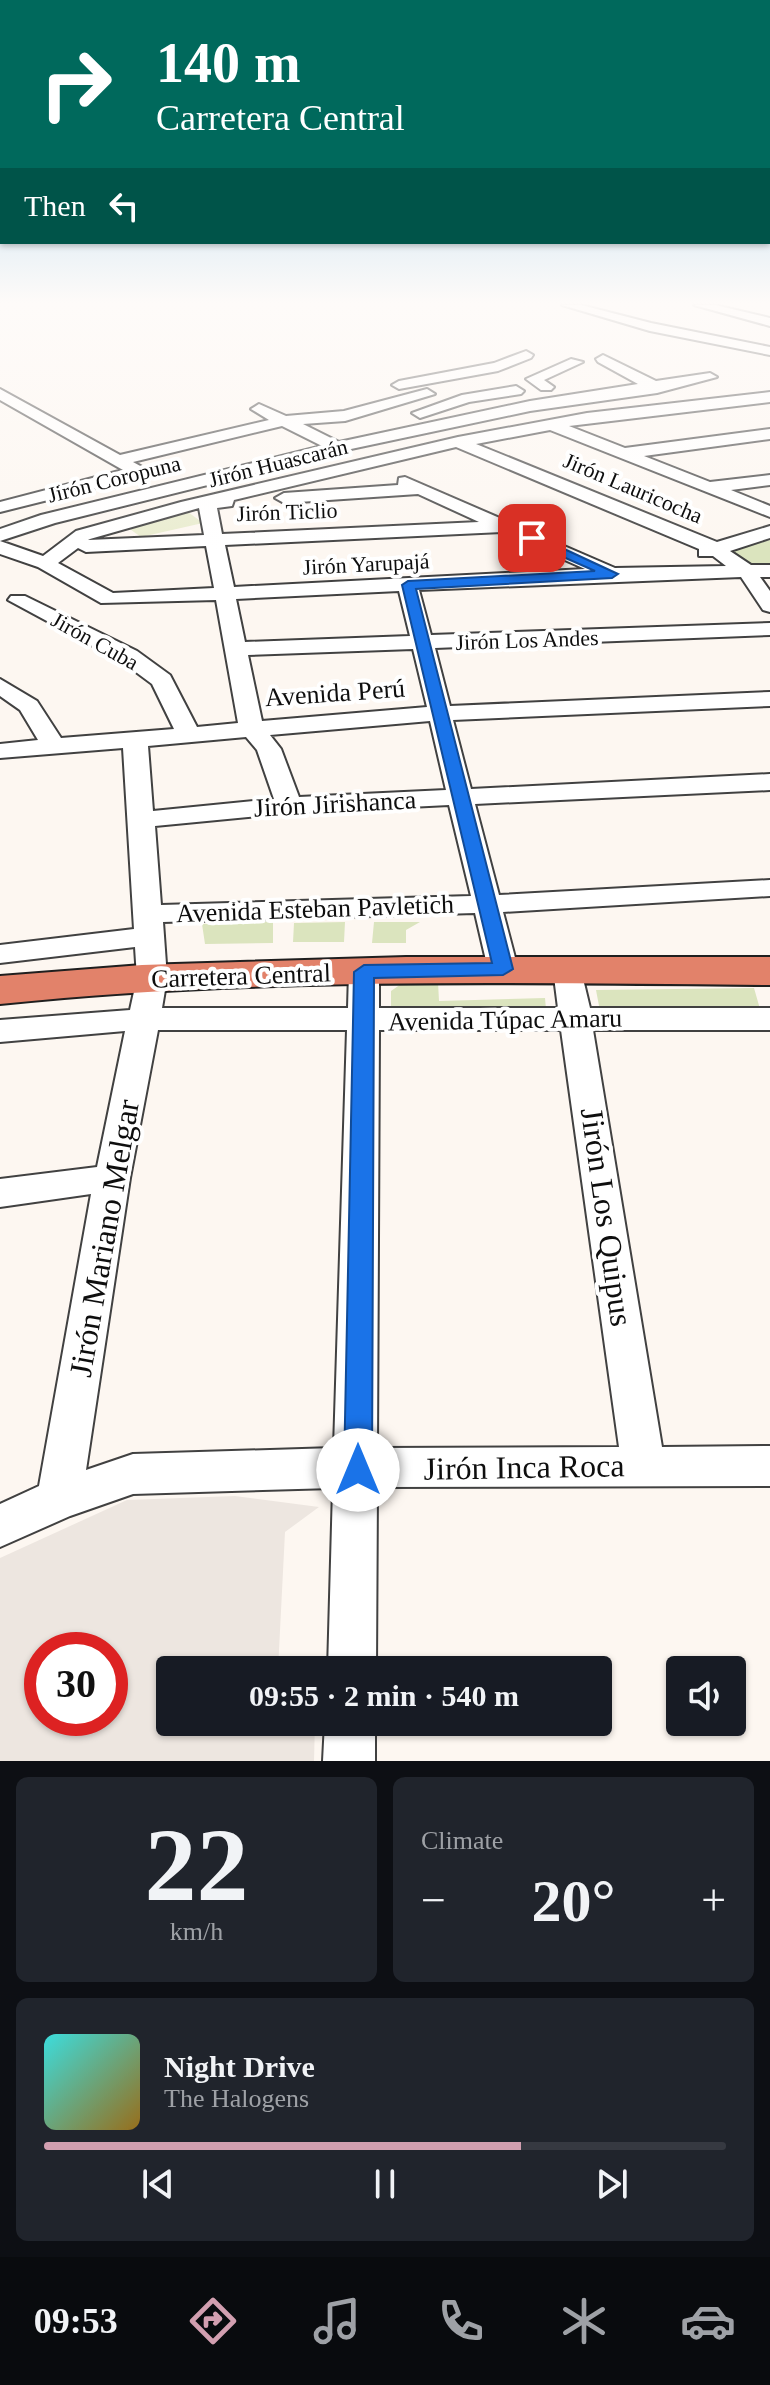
<!DOCTYPE html>
<html lang="en">
<head>
<meta charset="utf-8">
<style>
  :root { --surface:#171b24; --page:#20242c; --text:#f1f3f6; --muted:#9ea1a6; --line:#363941; --accent:#d29fb0 }
  body { margin:0; font-family:"Times New Roman",serif; background:var(--page); color:var(--text); height:100vh; display:flex; flex-direction:column; font-size:30px; white-space:nowrap }
  * { box-sizing:border-box; margin:0 }
  p { font-size:26px; color:var(--muted) }
  .icon { flex:none; width:44px; height:44px; fill:none; stroke:currentColor; stroke-width:2; stroke-linecap:round; stroke-linejoin:round }
  .map { position:relative; height:1761px; overflow:hidden }
  .drawer { display:flex; flex-direction:column; gap:16px; padding:16px; background:#0d0f14; flex:1 }
  .drawer>* { flex:none }
  .top-card { position:absolute; left:0px; top:0px; width:770px; height:244px; box-shadow:0 2px 6px #0004; background:#00695c; color:#fff; overflow:hidden }
  .fabs { position:absolute; left:666px; top:1656px; display:grid; gap:16px }
  .fabs a { display:grid; place-items:center; width:80px; height:80px; border-radius:8px; background:var(--surface); box-shadow:0 2px 6px #0004; font-size:40px }
  .speed { position:absolute; left:24px; top:1632px; display:flex; gap:16px; font-size:40px; font-weight:700; text-align:center }
  .speed>* { display:grid; place-content:center; width:104px; height:104px; border-radius:50%; background:var(--surface); box-shadow:0 2px 6px #0004; line-height:1 }
  .speed .limit { border:12px solid #d22; background:#fff; color:#111 }
  .pin { position:absolute; display:grid; place-items:center; width:68px; height:68px; color:#fff; margin:-34px; border-radius:16px; box-shadow:0 4px 12px #0006 }
  .me { position:absolute; width:88px; margin:-44px; rotate:0deg; stroke-linejoin:round; filter:drop-shadow(0 0 6px #0008) }
  .turn { display:flex; align-items:center; gap:28px; height:168px; padding:0 24px; font-size:36px }
  .turn .icon { width:104px; height:104px; stroke-width:2.5 }
  .turn b { display:block; font-size:56px; line-height:68px }
  .then { display:flex; align-items:center; height:76px; padding:0 24px; background:#0003; gap:16px; font-size:30px }
  .big { font-size:60px; font-weight:600; line-height:1.1 }
  .drawer .widget { flex:1; display:flex; flex-direction:column; justify-content:center; gap:12px; min-width:0; padding:0 28px; border-radius:12px; background:var(--page) }
  .drawer .dial { align-items:center; gap:0 }
  .dial b { font-size:104px; line-height:1 }
  .song { display:flex; align-items:center; gap:24px }
  .cover { width:96px; height:96px; border-radius:12px; background:linear-gradient(135deg,hsl(180 70% 55%),hsl(40 70% 35%)) }
  .played { height:8px; border-radius:4px; background:linear-gradient(90deg,var(--accent) 70%,var(--line) 70%) }
  .keys { display:flex; justify-content:space-around; direction:ltr }
  .heat { display:flex; justify-content:space-between; align-items:center; font-size:44px; direction:ltr }
  .drawer .tiles { flex:1; display:grid; gap:16px; grid-template-columns:1fr 1fr }
  .widget:last-child { grid-column:span 2 }
  .trip { position:absolute; left:156px; top:1656px; width:456px; height:80px; border-radius:8px; background:var(--surface); box-shadow:0 2px 6px #0004; font-weight:600; line-height:80px; text-align:center }
  .tabs { display:flex; height:128px; justify-content:space-around; align-items:center; background:#090b0e; color:var(--muted) }
  .tabs .icon { width:56px; height:56px }
  .tabs .active { color:var(--accent) }
  .tabs b { font-size:36px; color:var(--text) }
  .map>svg:first-child { display:block }
</style>
</head>
<body>
<div class="map">
<svg width="770" height="1761" viewBox="0 0 770 1761">
  <rect width="100%" height="100%" fill="#fdf7f1"/>
  <path fill="#dbe4be" d="M 770,540 L 770,568 L 754,569 L 728,551 Z
    M 273,921 L 273,943 L 205,944 L 202,924 Z
    M 345,922 L 344,942 L 293,942 L 294,923 Z
    M 374,922 L 420,922 L 406,930 L 406,943 L 372,943 Z
    M 438,982 L 439,1001 L 545,998 L 546,1009 L 391,1012 L 391,991 L 401,984 Z
    M 754,988 L 760,1009 L 600,1011 L 596,990 Z"/>
  <path fill="#e9eccf" d="M 188,512 L 203,523 L 141,537 L 127,527 Z"/>
  <path fill="#ede6e0" fill-rule="evenodd" d="M 235,1496 L 319,1507 L 285,1532 L 278,1670 L 170,1670 L 170,1722 L 315,1722 L 314,1761 L 0,1761 L 0,1558 L 127,1500 ZM 42,1650 L 110,1650 L 110,1718 L 42,1718 Z"/>
  <g fill="none" stroke-linecap="round" stroke-linejoin="round">
    <defs>
      <path id="minor" d="M 562,305 L 581,305 L 651,323 L 770,347 L 770,355 L 650,331 Z
        M 694,305 L 715,305 L 770,318 L 770,326 Z
        M 526,351 L 533,355 L 531,358 L 498,371 L 399,389 L 392,385 L 399,381 L 494,363 Z
        M 603,355 L 656,381 L 710,373 L 717,377 L 657,393 L 530,411 L 351,449 L 343,455 L 336,453 L 55,523 L 0,541 L 0,529 L 41,515 L 322,446 L 282,426 L 133,462 L 144,468 L 144,476 L 0,512 L 0,502 L 123,470 L 0,400 L 0,389 L 120,455 L 269,420 L 251,409 L 259,404 L 286,416 L 344,411 L 427,389 L 435,394 L 345,421 L 303,424 L 339,442 L 530,401 L 638,384 L 598,362 L 596,359 Z
        M 571,359 L 583,362 L 544,380 L 554,387 L 551,390 L 541,390 L 526,379 Z
        M 516,386 L 524,391 L 521,394 L 469,402 L 420,418 L 412,413 L 462,395 Z
        M 770,392 L 770,402 L 569,426 L 625,448 L 770,429 L 770,439 L 644,456 L 710,482 L 770,475 L 770,485 L 731,490 L 770,506 L 770,517 L 550,430 L 476,444 L 717,542 L 770,526 L 770,538 L 730,551 L 751,565 L 770,565 L 770,577 L 760,577 L 770,591 L 770,612 L 763,610 L 741,577 L 419,590 L 431,635 L 770,623 L 770,635 L 435,648 L 450,706 L 770,692 L 770,706 L 453,720 L 471,789 L 770,774 L 770,790 L 475,804 L 499,895 L 770,880 L 770,896 L 503,912 L 518,969 L 514,976 L 503,979 L 492,976 L 488,969 L 475,913 L 163,922 L 167,978 L 162,1008 L 348,1008 L 349,972 L 353,965 L 364,962 L 375,965 L 379,972 L 379,1008 L 558,1008 L 553,969 L 557,962 L 568,959 L 579,962 L 590,1008 L 770,1008 L 770,1030 L 593,1030 L 662,1447 L 770,1446 L 770,1486 L 377,1487 L 376,1670 L 328,1670 L 333,1488 L 133,1494 L 70,1516 L 0,1547 L 0,1504 L 39,1486 L 91,1194 L 0,1207 L 0,1179 L 97,1167 L 125,1031 L 0,1042 L 0,1020 L 130,1010 L 137,978 L 135,947 L 0,963 L 0,945 L 134,929 L 123,748 L 0,758 L 0,744 L 38,740 L 20,710 L 0,696 L 0,679 L 37,701 L 61,738 L 174,729 L 152,684 L 121,661 L 8,600 L 11,596 L 25,596 L 137,651 L 170,675 L 197,727 L 238,723 L 216,600 L 101,603 L 38,567 L 0,554 L 0,541 L 43,556 L 76,531 L 181,502 L 458,437 L 587,413 ZM 456,447 L 699,549 L 699,556 L 713,556 L 726,566 L 615,568 L 405,477 L 399,478 L 398,485 L 284,493 L 275,498 L 284,503 L 418,494 L 479,522 L 222,534 L 217,508 L 232,506 L 234,500 ZM 199,508 L 204,535 L 88,540 L 90,539 ZM 502,532 L 585,569 L 234,587 L 225,545 ZM 206,546 L 214,588 L 113,593 L 58,563 L 78,548 L 86,552 ZM 399,591 L 410,636 L 245,642 L 236,599 ZM 413,649 L 427,707 L 262,721 L 248,655 ZM 430,721 L 446,790 L 299,797 L 281,749 L 270,735 ZM 246,737 L 257,750 L 274,799 L 153,811 L 148,746 ZM 449,805 L 471,896 L 161,905 L 155,826 L 289,813 ZM 158,1030 L 347,1030 L 334,1448 L 133,1454 L 86,1470 L 130,1178 ZM 379,1030 L 561,1030 L 619,1447 L 377,1448 Z
        M 325,1722 L 375,1722 L 375,1761 L 323,1761 Z"/>
      <path id="highway" d="M 406,957 L 770,957 L 770,985 C 514,983 255,977 0,1004 L 0,976 L 142,965 Z"/>
    </defs>
    <use href="#minor" stroke="#414141" stroke-width="4"/>
    <use href="#highway" stroke="#1f1f1f" stroke-width="4"/>
    <use href="#minor" fill="#fff" fill-rule="evenodd"/>
    <use href="#highway" fill="#e2826a" fill-rule="evenodd"/>
  </g>
  <linearGradient id="sky" x2="0" y2="1"><stop stop-color="#96c9ea"/><stop offset="0.55" stop-color="#fefbf9"/><stop offset="1" stop-color="#fefbf9" stop-opacity="0"/></linearGradient>
  <rect width="770" height="551" fill="url(#sky)"/>
  <path fill="#1a73e8" stroke="#114b97" stroke-width="2" d="M 532,534 L 618,574 L 612,578 L 416,589 L 513,969 L 503,975 L 374,978 L 372,1470 L 368,1479 L 358,1483 L 348,1479 L 344,1470 L 354,972 L 364,965 L 492,963 L 402,585 L 408,581 L 595,571 L 527,541 L 525,538 Z"/>
  <g text-anchor="middle" dominant-baseline="central" stroke-width="8" stroke-linejoin="round" paint-order="stroke">
    <g font-size="22" fill="#0e0e0e" stroke="#fff">
      <text transform="translate(278 463) rotate(-14)">Jirón Huascarán</text>
      <text transform="translate(114 479) rotate(-14)">Jirón Coropuna</text>
      <text transform="translate(633 488) rotate(23)">Jirón Lauricocha</text>
      <text transform="translate(287 512) rotate(-2)">Jirón Ticlio</text>
      <text transform="translate(366 564) rotate(-3)">Jirón Yarupajá</text>
      <text transform="translate(527 640) rotate(-2)">Jirón Los Andes</text>
      <text transform="translate(95 641) rotate(29)">Jirón Cuba</text>
    </g>
    <g font-size="26" fill="#0e0e0e" stroke="#fff">
      <text transform="translate(335 693) rotate(-4)">Avenida Perú</text>
      <text transform="translate(335 804) rotate(-3)">Jirón Jirishanca</text>
      <text transform="translate(315 909) rotate(-2)">Avenida Esteban Pavletich</text>
      <text transform="translate(241 976) rotate(-2)">Carretera Central</text>
      <text transform="translate(505 1020) rotate(-1)">Avenida Túpac Amaru</text>
    </g>
    <g font-size="32" fill="#0e0e0e" stroke="#fff">
      <text transform="translate(607 1217) rotate(82)">Jirón Los Quipus</text>
      <text transform="translate(104 1238) rotate(-80)">Jirón Mariano Melgar</text>
      <text transform="translate(524 1467) rotate(-1)">Jirón Inca Roca</text>
    </g>
  </g>
</svg>
<div class="fabs">
<a><svg class="icon" aria-label="sound" viewBox="0 0 24 24"><path d="M4 9h4l5-4v14l-5-4H4zM17 9q2 3 0 6"/></svg></a>
</div>
<div class="speed"><div class="limit">30</div></div>
<div class="pin" style="left:532px;top:538px;background:#d93025"><svg class="icon" aria-label="arrive" viewBox="0 0 24 24"><path d="M6 21V4h12l-3 4 3 4H6"/></svg></div>
<svg class="me" style="left:358px;top:1470px" viewBox="-20 -20 40 40"><circle r="19" fill="#fff"/><path d="M0-13L10 11 0 6-10 11z" fill="#1a73e8"/></svg>
<div class="trip">09:55 · 2 min · 540 m</div>
<div class="top-card">
<div class="turn"><svg class="icon" aria-label="right" viewBox="0 0 24 24"><path d="M7 20v-9h11M14 6l5 5-5 5"/></svg><div><b>140 m</b>Carretera Central</div></div>
<div class="then">Then<svg class="icon" aria-label="left" viewBox="0 0 24 24"><path d="M17 20v-9H6M10 6l-5 5 5 5"/></svg></div>
</div>
</div>
<section class="drawer">
<div class="tiles">
<div class="widget dial"><b>22</b><p>km/h</p></div>
<div class="widget"><p>Climate</p>
<div class="heat"><a>−</a><b class="big">20°</b><a>+</a></div>
</div>
<div class="widget">
<div class="song"><i class="cover"></i><div><b>Night Drive</b><p>The Halogens</p></div></div>
<div class="played"></div>
<div class="keys"><svg class="icon" aria-label="previous" viewBox="0 0 24 24"><path d="M18 5L8 12l10 7zM5 5v14"/></svg><svg class="icon" aria-label="pause" viewBox="0 0 24 24"><path d="M8 5v14M16 5v14"/></svg><svg class="icon" aria-label="next" viewBox="0 0 24 24"><path d="M6 5l10 7-10 7zM19 5v14"/></svg></div>
</div>
</div>
</section>
<nav class="tabs">
<b>09:53</b>
<svg class="icon active" aria-label="directions" viewBox="0 0 24 24"><path d="M12 3l9 9-9 9-9-9zM9 14v-3h6M13 9l2 2-2 2"/></svg>
<svg class="icon" aria-label="music" viewBox="0 0 24 24"><path d="M9 18V5l10-2v13"/><circle cx="6" cy="18" r="3"/><circle cx="16" cy="16" r="3"/></svg>
<svg class="icon" aria-label="phone" viewBox="0 0 24 24"><path d="M5 4h4l2 5-3 2q2 4 5 5l2-3 5 2v4C11 20 4 13 5 4z"/></svg>
<svg class="icon" aria-label="climate" viewBox="0 0 24 24"><path d="M12 3v18M4 7l16 10M4 17L20 7"/></svg>
<svg class="icon" aria-label="car" viewBox="0 0 24 24"><path d="M5 17H2v-5l4-1 3-4h7l3 4 3 1v5h-3M9 17h6M6 11h13"/><circle cx="7" cy="17" r="2"/><circle cx="17" cy="17" r="2"/></svg>
</nav>
</body>
</html>
